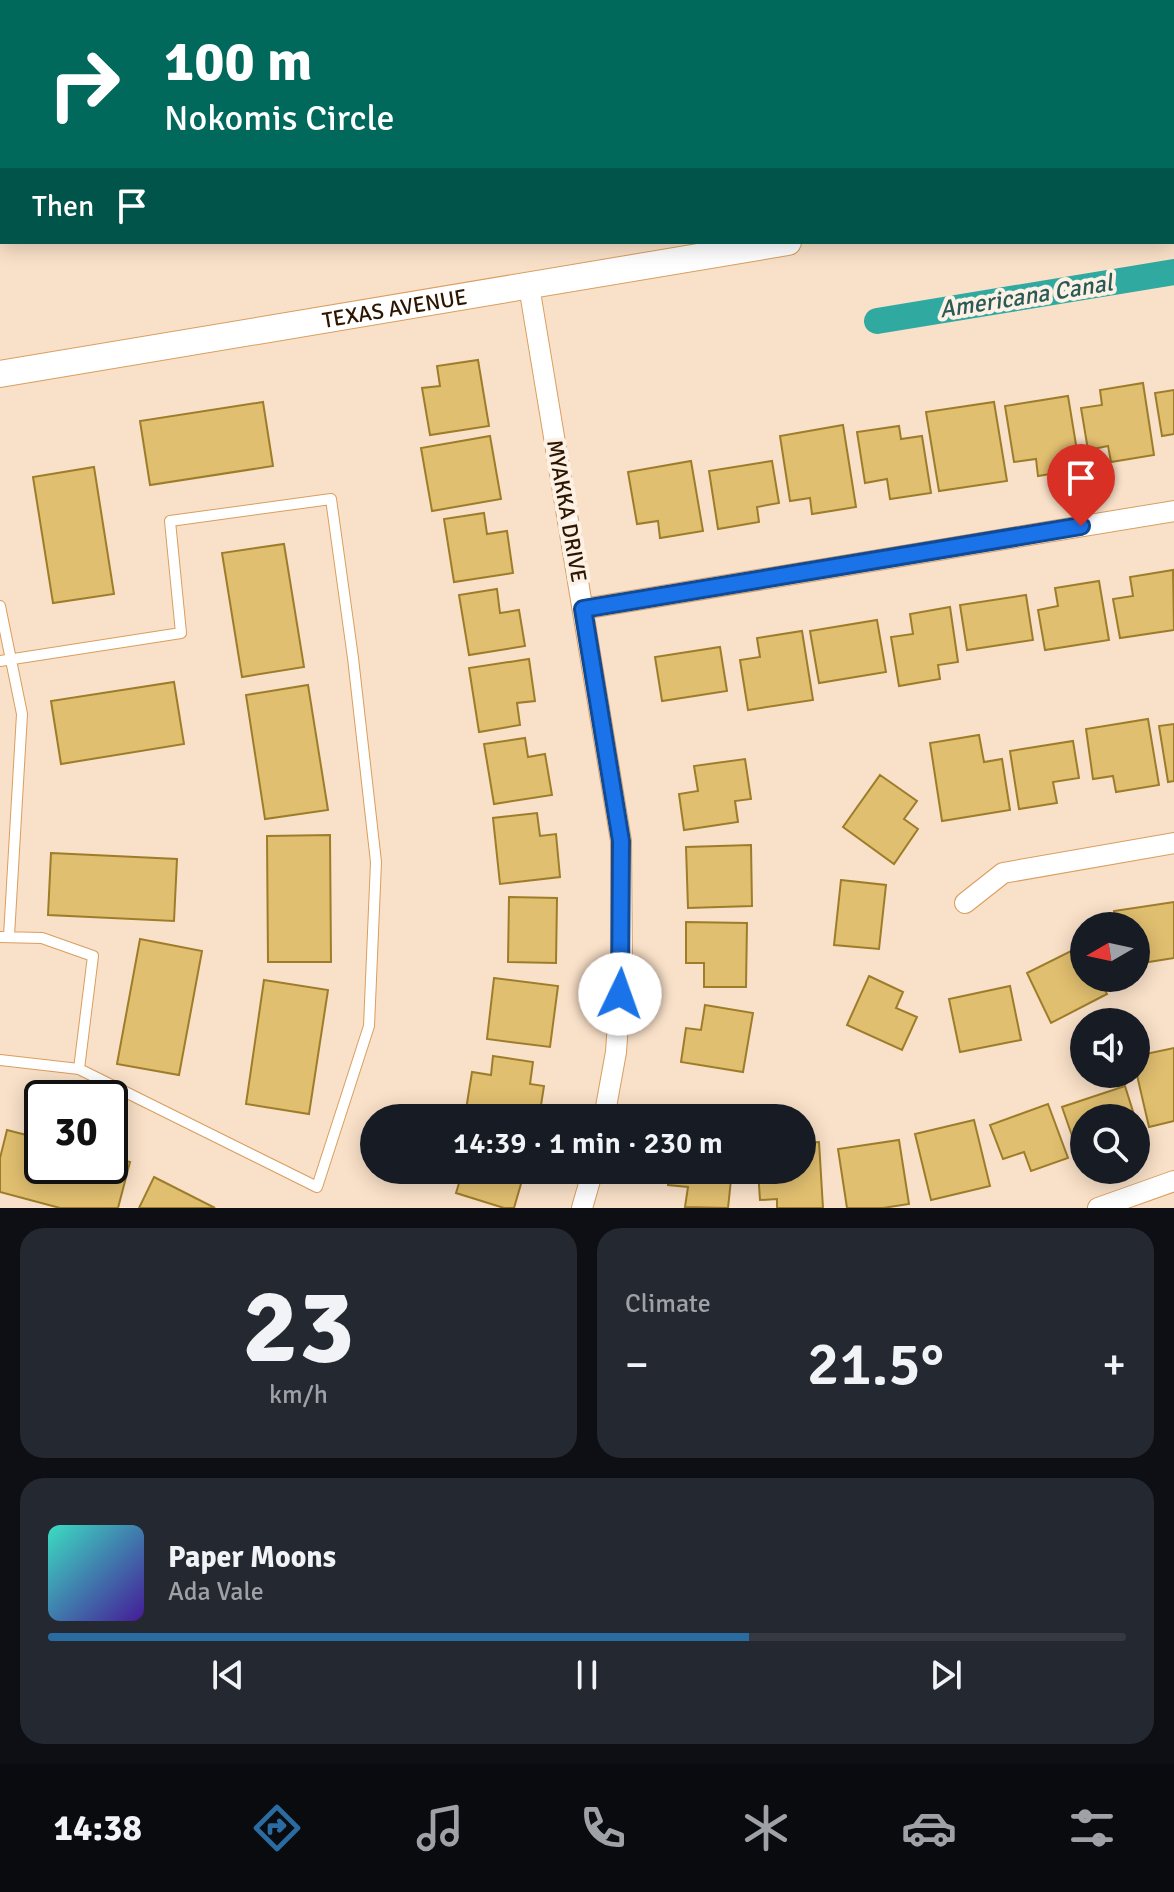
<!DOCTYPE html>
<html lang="en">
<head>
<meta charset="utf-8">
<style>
  :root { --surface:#171b24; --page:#242831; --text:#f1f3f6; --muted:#9ea1a6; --line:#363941; --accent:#2a6ba1 }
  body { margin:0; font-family:Signika,sans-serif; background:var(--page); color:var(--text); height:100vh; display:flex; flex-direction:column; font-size:30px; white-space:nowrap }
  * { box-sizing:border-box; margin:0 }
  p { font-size:26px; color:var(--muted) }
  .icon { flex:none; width:44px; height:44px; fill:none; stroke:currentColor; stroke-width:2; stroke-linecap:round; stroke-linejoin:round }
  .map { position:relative; height:1208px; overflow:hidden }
  .sheet { display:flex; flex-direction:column; gap:20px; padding:20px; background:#0d0f14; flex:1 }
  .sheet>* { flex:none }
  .hud { position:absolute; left:0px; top:0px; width:1174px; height:244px; box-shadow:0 4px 20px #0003; background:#00695c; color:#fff; overflow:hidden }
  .needle { width:52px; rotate:261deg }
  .fabs { position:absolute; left:1070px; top:912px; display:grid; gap:16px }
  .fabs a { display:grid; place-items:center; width:80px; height:80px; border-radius:50%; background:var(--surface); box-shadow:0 4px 20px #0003; font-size:40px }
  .speed { position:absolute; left:24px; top:1080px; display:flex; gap:16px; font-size:40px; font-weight:700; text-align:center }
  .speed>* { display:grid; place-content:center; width:104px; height:104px; border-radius:50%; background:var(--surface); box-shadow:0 4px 20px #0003; line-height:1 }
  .speed .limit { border:4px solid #111; border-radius:12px; background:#fff; color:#111 }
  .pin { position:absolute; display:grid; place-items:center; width:68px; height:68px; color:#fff; margin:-82px -34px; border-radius:50% 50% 50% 0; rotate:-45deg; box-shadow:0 0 8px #0007 }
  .pin .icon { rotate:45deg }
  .me { position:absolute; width:88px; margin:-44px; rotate:3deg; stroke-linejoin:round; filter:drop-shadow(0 0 6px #0008) }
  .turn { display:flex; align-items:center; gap:28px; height:168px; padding:0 32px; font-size:36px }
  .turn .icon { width:104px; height:104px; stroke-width:2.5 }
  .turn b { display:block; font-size:56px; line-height:68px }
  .then { display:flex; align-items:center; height:76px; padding:0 32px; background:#0003; gap:16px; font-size:30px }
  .big { font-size:60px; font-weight:600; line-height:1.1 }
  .sheet .widget { flex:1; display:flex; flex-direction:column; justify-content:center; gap:12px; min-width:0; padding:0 28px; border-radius:24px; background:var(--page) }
  .sheet .dial { align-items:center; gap:0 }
  .dial b { font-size:104px; line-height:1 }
  .song { display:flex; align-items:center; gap:24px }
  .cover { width:96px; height:96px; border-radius:12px; background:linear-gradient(135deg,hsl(170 70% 55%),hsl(260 70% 35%)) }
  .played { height:8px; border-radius:4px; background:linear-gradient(90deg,var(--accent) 65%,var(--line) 65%) }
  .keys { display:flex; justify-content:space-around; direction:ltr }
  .heat { display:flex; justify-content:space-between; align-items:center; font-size:44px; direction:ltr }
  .sheet .tiles { flex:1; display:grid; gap:20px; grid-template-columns:1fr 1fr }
  .widget:last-child { grid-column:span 2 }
  .trip { position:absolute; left:360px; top:1104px; width:456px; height:80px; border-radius:40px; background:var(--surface); box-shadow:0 4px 20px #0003; font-weight:600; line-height:80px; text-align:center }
  .menu { display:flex; height:128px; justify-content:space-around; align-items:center; background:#090b0e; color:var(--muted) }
  .menu .icon { width:56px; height:56px }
  .menu .current { color:var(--accent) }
  .menu b { font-size:36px; color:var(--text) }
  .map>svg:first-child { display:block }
</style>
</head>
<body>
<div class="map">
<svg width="1174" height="1208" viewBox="0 0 1174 1208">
  <rect width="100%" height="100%" fill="#f9e0c8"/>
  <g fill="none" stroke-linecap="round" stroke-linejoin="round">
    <path stroke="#30aaa0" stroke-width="26" d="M 704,0 L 705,2
      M 877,321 L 1174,272"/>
  </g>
  <path fill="#e1bf70" stroke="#9d7d2a" stroke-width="2" d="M 478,360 L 489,426 L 430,435 L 422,388 L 440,386 L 437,366 Z
    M 1143,383 L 1154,455 L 1111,462 L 1108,446 L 1088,450 L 1081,408 L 1102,405 L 1100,390 Z
    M 1174,390 L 1174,434 L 1162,436 L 1155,393 Z
    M 1068,396 L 1080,469 L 1038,476 L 1036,459 L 1014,462 L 1005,406 Z
    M 263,402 L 273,466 L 150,485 L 140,421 Z
    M 994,402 L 1007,481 L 939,491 L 926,412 Z
    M 843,425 L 856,507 L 812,514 L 810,498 L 790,501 L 780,436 Z
    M 899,426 L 901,439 L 922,436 L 931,493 L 890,499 L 887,479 L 865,483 L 857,432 Z
    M 490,436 L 501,499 L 432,511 L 421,448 Z
    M 691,461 L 703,531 L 660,538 L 658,521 L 637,524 L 628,472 Z
    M 772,461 L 779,503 L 757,507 L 759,522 L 718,529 L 709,471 Z
    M 94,467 L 114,594 L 53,603 L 33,477 Z
    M 484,513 L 487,534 L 507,531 L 513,573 L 454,582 L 444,519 Z
    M 284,544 L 304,667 L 242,677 L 222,553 Z
    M 1173,570 L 1174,630 L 1120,638 L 1113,599 L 1133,596 L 1130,577 Z
    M 1099,581 L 1109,640 L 1045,650 L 1038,610 L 1058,606 L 1055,588 Z
    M 497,589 L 500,613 L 519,610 L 525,646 L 469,655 L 459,595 Z
    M 1026,595 L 1033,640 L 967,650 L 960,605 Z
    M 950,607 L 958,662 L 938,665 L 940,679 L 899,686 L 891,637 L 913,634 L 910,614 Z
    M 877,620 L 886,672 L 819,683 L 810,631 Z
    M 802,631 L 813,700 L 748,710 L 740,660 L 760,657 L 757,638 Z
    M 720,647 L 727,691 L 662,701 L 655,657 Z
    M 529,659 L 535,701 L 517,703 L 520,725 L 479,732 L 469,668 Z
    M 174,682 L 184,744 L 61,764 L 51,701 Z
    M 308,685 L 328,810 L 265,819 L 246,695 Z
    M 1148,719 L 1159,785 L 1116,792 L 1113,776 L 1093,779 L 1086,729 Z
    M 1174,724 L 1174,781 L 1168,782 L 1159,726 Z
    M 979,735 L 984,762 L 1002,759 L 1010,810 L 942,821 L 930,743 Z
    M 525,738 L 528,757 L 545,754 L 552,795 L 494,804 L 484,744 Z
    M 1073,741 L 1079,778 L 1053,782 L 1057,803 L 1019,809 L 1010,751 Z
    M 745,759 L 751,799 L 735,801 L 738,822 L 684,830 L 679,794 L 698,791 L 694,766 Z
    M 880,775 L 917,801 L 904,819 L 918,829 L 894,864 L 843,827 Z
    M 537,813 L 540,836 L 556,834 L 560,877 L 500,884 L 493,818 Z
    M 330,835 L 331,962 L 268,962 L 267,836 Z
    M 751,845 L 752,906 L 688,908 L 686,847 Z
    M 51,853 L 177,859 L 174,921 L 48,915 Z
    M 841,880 L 886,885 L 879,949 L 834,945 Z
    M 509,897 L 557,898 L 556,963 L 508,962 Z
    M 1174,902 L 1174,958 L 1136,964 L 1136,926 L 1117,926 L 1114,911 Z
    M 686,922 L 747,923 L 746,987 L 704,987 L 704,963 L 686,963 Z
    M 140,939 L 202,951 L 179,1075 L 117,1064 Z
    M 1083,945 L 1084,978 L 1099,978 L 1107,994 L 1051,1023 L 1027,973 Z
    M 869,976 L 903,992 L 896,1008 L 917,1017 L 902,1050 L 847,1025 Z
    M 494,978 L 558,986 L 550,1047 L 487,1039 Z
    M 264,980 L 328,990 L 309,1114 L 246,1104 Z
    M 1010,986 L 1021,1040 L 960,1052 L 949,999 Z
    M 705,1005 L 753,1013 L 743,1072 L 681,1062 L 686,1028 L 701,1030 Z
    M 1174,1048 L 1174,1121 L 1149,1127 L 1136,1071 L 1136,1056 Z
    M 493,1056 L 533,1062 L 530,1084 L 544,1086 L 539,1118 L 465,1116 L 472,1072 L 491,1075 Z
    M 1125,1086 L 1135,1118 L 1084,1118 L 1084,1148 L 1077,1150 L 1062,1107 Z
    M 1048,1104 L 1068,1158 L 1031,1171 L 1024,1152 L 1003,1159 L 990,1125 Z
    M 974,1120 L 990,1186 L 931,1200 L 915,1134 Z
    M 7,1130 L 42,1139 L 42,1166 L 110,1166 L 110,1157 L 130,1162 L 118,1208 L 60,1208 L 0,1192 L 0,1158 Z
    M 899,1140 L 909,1204 L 883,1208 L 847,1208 L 838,1149 Z
    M 819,1142 L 823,1208 L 777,1208 L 777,1199 L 760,1200 L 758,1170 L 802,1170 L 802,1143 Z
    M 463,1170 L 525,1170 L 514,1208 L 504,1208 L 456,1193 Z
    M 670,1170 L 732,1170 L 728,1208 L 685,1207 L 688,1187 L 668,1185 Z
    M 154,1177 L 215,1208 L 139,1208 Z"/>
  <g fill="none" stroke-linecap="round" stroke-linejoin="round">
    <defs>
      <path id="service" d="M 1101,0 L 1103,2
        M 1030,2 L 1031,0
        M 0,606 L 22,714 L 9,936
        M 0,661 L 181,633 L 170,521 L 331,499 L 353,658 L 376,862 L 369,1026 L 317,1187 L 79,1069 L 93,956 L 42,938 L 0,937
        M 0,1060 L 79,1069"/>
      <path id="minor" d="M 447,0 L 447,2
        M 807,0 L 808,2
        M 1172,54 L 1174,54
        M 0,223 L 2,223
        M 529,286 L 621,841 L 622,965 L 616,1052 L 604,1118
        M 583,609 L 1174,511
        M 965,903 L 1003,873 L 1174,843
        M 582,1208 L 593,1170
        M 1098,1208 L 1174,1181"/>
      <g id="tertiary">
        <path d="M 1172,176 L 1174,176"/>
        <path id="s1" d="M 0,374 L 788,242"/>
      </g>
    </defs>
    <use href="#service" stroke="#d99e5f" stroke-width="12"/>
    <use href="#minor" stroke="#d99e5f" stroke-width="22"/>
    <use href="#tertiary" stroke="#d99e5f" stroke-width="28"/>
    <use href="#service" stroke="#fff" stroke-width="10"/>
    <use href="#minor" stroke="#fff" stroke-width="20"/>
    <use href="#tertiary" stroke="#fff" stroke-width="26"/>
  </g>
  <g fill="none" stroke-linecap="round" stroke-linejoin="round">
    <defs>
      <path id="route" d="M 620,994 L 621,841 L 583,609 L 1081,526"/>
    </defs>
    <use href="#route" stroke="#114b97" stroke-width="20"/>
    <use href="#route" stroke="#1a73e8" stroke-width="14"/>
  </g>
  <g text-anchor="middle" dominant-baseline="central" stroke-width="8" stroke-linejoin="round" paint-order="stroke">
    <g font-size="22" fill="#2c1600" stroke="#fdf0e4">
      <text stroke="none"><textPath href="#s1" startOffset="400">TEXAS AVENUE</textPath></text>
      <text transform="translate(567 511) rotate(80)">MYAKKA DRIVE</text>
    </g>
    <g font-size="24" font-style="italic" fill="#295a55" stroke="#fdf0e4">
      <text transform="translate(1026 296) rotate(-9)">Americana Canal</text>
    </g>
  </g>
</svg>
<div class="fabs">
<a><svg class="needle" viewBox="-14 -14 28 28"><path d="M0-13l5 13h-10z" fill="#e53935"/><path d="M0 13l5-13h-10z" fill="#9ea1a6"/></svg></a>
<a><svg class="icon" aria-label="sound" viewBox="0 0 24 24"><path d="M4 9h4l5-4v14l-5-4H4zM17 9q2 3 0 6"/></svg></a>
<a><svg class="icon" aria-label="search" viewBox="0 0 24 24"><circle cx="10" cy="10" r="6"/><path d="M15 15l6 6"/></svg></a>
</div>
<div class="speed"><div class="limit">30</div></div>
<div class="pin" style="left:1081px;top:526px;background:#d93025"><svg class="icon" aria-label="arrive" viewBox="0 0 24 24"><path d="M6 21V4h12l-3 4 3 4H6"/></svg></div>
<svg class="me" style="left:620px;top:994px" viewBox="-20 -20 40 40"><circle r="19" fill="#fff"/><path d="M0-13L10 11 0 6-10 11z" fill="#1a73e8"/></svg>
<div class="trip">14:39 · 1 min · 230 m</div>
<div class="hud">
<div class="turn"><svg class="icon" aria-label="right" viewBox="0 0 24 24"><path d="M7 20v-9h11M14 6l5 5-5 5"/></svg><div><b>100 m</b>Nokomis Circle</div></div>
<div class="then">Then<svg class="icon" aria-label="arrive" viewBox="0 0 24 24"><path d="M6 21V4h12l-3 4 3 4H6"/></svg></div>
</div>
</div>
<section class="sheet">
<div class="tiles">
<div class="widget dial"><b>23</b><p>km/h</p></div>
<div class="widget"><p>Climate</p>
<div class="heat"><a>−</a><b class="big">21.5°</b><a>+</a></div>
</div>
<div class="widget">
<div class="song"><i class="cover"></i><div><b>Paper Moons</b><p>Ada Vale</p></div></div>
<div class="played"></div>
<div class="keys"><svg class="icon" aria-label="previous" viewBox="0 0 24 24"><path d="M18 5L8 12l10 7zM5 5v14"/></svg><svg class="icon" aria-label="pause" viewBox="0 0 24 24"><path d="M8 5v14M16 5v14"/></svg><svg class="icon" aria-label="next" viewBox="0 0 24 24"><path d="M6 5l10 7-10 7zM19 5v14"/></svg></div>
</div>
</div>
</section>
<nav class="menu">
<b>14:38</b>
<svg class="icon current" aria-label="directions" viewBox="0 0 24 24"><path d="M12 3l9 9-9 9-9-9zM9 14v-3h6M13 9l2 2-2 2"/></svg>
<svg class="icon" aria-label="music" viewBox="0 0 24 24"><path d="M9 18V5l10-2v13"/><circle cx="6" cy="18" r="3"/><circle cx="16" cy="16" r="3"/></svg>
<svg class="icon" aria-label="phone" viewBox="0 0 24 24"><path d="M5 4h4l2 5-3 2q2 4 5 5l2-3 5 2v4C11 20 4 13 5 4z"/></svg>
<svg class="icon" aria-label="climate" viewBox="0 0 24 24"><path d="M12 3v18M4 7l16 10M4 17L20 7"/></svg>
<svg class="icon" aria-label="car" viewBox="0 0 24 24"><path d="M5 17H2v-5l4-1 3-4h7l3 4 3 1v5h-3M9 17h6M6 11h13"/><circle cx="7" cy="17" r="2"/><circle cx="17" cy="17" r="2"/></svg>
<svg class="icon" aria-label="filters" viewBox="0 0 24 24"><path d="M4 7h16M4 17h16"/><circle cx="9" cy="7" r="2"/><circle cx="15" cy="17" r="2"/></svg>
</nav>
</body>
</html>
